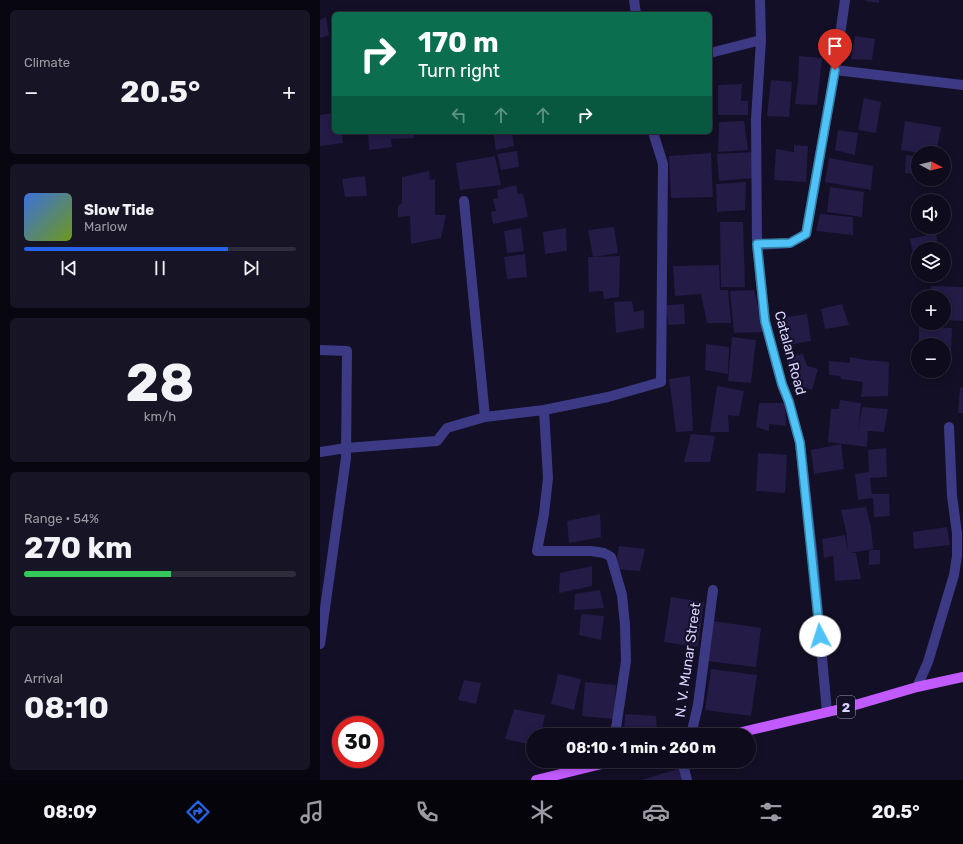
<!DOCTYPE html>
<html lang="en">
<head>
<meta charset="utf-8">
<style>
  :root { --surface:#0e0b1c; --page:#171425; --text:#f1f3f6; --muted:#9b9ba3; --line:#2e2b3b; --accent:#2563eb }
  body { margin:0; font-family:Rubik,sans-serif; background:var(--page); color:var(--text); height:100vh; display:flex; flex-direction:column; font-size:15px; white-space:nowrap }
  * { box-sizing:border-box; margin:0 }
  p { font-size:13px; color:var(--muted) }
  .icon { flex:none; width:22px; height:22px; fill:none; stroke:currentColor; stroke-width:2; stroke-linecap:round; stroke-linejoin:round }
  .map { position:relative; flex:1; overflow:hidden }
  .drawer { display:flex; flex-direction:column; gap:10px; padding:10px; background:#08060f; width:320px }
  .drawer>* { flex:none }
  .banner { position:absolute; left:12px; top:12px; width:380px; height:122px; border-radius:6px; box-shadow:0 2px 10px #0003,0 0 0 1px var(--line); background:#0b6e4f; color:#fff; overflow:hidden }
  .needle { width:26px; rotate:97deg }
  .tools { position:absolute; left:591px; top:146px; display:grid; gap:8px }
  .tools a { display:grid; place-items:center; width:40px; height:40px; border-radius:50%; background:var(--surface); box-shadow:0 2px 10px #0003,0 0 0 1px var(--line); font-size:20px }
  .speed { position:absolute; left:12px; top:716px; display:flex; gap:8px; font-size:20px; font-weight:700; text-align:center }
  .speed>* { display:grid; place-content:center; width:52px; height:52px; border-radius:50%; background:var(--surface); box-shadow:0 2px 10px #0003,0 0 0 1px var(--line); line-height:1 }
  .speed .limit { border:6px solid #d22; background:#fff; color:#111 }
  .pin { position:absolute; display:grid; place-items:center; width:34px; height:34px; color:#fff; margin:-41px -17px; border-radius:50% 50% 50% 0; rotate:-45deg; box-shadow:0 0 4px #0007 }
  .pin .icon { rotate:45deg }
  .me { position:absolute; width:44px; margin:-22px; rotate:355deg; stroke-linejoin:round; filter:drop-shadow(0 0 3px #0008) }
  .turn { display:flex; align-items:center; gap:14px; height:84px; padding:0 20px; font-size:18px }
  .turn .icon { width:52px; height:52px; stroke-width:2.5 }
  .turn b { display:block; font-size:28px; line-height:34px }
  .lanes { display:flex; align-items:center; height:38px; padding:0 20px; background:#0003; justify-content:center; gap:20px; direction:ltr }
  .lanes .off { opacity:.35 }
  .big { font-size:30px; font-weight:700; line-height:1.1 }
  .drawer .widget { flex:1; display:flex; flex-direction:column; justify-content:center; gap:6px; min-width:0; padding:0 14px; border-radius:6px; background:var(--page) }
  .drawer .dial { align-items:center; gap:0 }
  .dial b { font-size:52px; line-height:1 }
  .song { display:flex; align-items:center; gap:12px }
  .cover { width:48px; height:48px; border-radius:6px; background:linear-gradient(135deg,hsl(220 70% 55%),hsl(80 70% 35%)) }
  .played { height:4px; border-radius:2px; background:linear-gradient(90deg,var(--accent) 75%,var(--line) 75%) }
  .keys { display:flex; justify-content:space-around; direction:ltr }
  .heat { display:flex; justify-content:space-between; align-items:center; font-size:22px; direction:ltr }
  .charge { height:6px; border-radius:3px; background:linear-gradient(90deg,#34c759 54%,var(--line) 0) }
  .trip { position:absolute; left:206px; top:728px; width:230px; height:40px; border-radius:20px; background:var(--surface); box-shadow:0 2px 10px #0003,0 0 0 1px var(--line); font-weight:700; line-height:40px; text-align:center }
  .tab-bar { display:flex; height:64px; justify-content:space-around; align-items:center; background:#06040b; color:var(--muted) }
  .tab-bar .icon { width:28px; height:28px }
  .tab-bar .active { color:var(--accent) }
  .tab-bar b { font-size:18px; color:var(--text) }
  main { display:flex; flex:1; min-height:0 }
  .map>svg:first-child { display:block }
</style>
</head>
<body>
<main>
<section class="drawer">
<div class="widget"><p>Climate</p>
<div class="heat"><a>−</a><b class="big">20.5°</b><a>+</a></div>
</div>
<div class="widget">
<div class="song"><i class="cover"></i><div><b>Slow Tide</b><p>Marlow</p></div></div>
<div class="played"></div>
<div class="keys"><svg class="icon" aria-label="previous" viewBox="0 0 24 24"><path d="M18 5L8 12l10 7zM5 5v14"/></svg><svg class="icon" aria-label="pause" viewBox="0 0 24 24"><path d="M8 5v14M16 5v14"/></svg><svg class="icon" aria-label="next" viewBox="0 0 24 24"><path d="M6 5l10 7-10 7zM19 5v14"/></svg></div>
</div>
<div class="widget dial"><b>28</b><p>km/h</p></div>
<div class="widget"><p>Range · 54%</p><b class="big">270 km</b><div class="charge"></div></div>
<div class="widget"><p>Arrival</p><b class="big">08:10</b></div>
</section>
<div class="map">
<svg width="643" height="780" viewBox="0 0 643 780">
  <rect width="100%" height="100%" fill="#130f26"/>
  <path fill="#241b47" d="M 545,0 L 559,0 L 559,3 L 545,1 Z
    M 6,17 L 9,35 L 0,38 L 0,20 Z
    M 535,36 L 555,39 L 552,60 L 531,59 Z
    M 479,56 L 502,58 L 497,105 L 475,104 L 478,80 Z
    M 451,80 L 472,82 L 469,117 L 447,116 Z
    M 422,84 L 421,101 L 428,101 L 428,115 L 398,115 L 398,85 Z
    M 544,98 L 561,102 L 556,133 L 538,130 Z
    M 14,113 L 14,132 L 22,132 L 23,143 L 0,146 L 0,115 Z
    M 424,121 L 428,150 L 398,152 L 399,122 Z
    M 585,121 L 621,127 L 616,153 L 601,153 L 581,150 Z
    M 518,130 L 538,133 L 535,155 L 515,150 Z
    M 48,132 L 94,132 L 94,138 L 71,139 L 72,147 L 49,150 Z
    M 101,132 L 113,132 L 113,133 L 101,135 Z
    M 173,132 L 192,132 L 194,146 L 176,150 Z
    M 474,145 L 488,146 L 486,182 L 454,180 L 456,149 L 474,152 Z
    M 197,151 L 199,167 L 181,170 L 177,154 Z
    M 434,152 L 434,178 L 399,181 L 397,154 Z
    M 391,153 L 393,197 L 351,198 L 349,156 Z
    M 586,155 L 598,157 L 598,174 L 585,173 Z
    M 175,156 L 181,185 L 140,190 L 136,163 Z
    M 509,158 L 553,166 L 551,190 L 505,182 Z
    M 109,171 L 110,180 L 115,179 L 115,215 L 126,215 L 121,238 L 91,244 L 90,216 L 78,217 L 78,206 L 82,203 L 82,177 Z
    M 45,176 L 47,196 L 25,197 L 22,179 Z
    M 426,182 L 425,210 L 397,212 L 396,184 Z
    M 196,185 L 198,194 L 203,193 L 208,217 L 173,224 L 171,212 L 176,211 L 173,199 L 178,198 L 177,190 Z
    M 510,187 L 544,192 L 542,217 L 507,212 Z
    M 500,214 L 533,217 L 533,235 L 496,231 Z
    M 400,222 L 423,222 L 425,287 L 401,287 Z
    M 294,227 L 298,253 L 273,257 L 300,256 L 299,297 L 284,299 L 283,291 L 269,292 L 268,257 L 273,257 L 268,230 Z
    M 201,228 L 204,251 L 187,253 L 184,231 Z
    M 246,228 L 247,251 L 225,254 L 223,232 Z
    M 616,233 L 618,249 L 598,249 L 598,254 L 593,255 L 590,239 Z
    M 205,254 L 207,277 L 187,279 L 184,257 Z
    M 399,265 L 400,290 L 408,290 L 411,323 L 387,323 L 381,294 L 355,296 L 353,266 Z
    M 611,286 L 643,287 L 643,321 L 624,320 L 624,297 L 611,297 Z
    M 434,290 L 444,332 L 414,333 L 410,291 Z
    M 312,301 L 314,312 L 324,310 L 324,328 L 296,333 L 294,302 Z
    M 364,304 L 365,324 L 348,325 L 346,305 Z
    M 522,304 L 529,325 L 505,329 L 501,309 Z
    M 487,314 L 491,341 L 462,346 L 455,319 Z
    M 599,327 L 632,328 L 631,356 L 624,356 L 624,345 L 599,345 Z
    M 412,337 L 436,340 L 431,383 L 408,381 Z
    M 386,344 L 409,347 L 408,374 L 385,370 Z
    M 483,354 L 487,366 L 498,369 L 492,390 L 481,386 L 483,380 L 473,383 L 465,356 Z
    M 530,357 L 546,360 L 569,362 L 568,396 L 541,397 L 543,382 L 521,379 L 520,376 L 509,375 L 509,361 L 530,363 Z
    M 370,376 L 373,431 L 356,432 L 349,379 Z
    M 397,386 L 424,391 L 419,416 L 408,415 L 409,432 L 390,432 Z
    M 640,387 L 643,388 L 643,413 L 638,413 Z
    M 520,400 L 541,403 L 538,433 L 542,407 L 568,409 L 564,432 L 548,431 L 547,447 L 508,442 L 511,409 L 519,409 Z
    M 439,403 L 465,403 L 466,426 L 449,424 L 449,431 L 436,427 Z
    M 371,434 L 395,436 L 390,462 L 364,462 Z
    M 521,444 L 524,469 L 494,474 L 491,450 Z
    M 566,448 L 567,477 L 550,478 L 552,494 L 569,494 L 570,516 L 554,517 L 553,498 L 538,500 L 535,474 L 549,472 L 548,450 Z
    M 438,453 L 467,455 L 465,493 L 436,491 Z
    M 546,507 L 551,527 L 553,549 L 530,553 L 536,553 L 541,579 L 515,581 L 513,556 L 504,558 L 502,539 L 525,535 L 528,552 L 526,531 L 521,510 Z
    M 280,514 L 281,537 L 249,543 L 247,521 Z
    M 627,527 L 630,545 L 594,549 L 593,532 Z
    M 299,546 L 325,549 L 320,571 L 295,569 Z
    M 549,550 L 560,550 L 560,564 L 549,565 Z
    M 272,566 L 272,586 L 239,593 L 240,573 Z
    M 280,590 L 284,608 L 254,610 L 255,594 Z
    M 351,597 L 384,602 L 378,647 L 344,642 Z
    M 261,614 L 284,616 L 281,640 L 259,635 Z
    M 393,621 L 441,628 L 436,667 L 387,661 Z
    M 391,669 L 437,675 L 431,716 L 385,710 Z
    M 238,674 L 261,679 L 254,710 L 231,704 Z
    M 144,680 L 161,683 L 156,704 L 138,700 Z
    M 265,682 L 296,685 L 294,719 L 262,716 Z
    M 194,709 L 225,715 L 221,735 L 213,735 L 213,745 L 185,739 Z
    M 305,714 L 336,716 L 337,733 L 330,735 L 304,735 Z
    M 361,768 L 364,780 L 322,780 Z"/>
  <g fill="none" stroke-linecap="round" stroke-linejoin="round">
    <path stroke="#3d3a85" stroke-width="10" d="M 314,0 L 316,14
      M 440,0 L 441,40 L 436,119 L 437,245 L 445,321 L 462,385 L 469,402 L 480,443 L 493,559 L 507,712
      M 390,53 L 441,40
      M 515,70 L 643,85
      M 144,201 L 165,417
      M 437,245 L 470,243 L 486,234 L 515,70 L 525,0
      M 0,350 L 27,351 L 26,458 L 0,644
      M 224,410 L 228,478 L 224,514 L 217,551 L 271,551 L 284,553 L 291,557 L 302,595 L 305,625 L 306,661 L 295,735
      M 0,452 L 26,448 L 117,441 L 127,428 L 165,417 L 224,410 L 288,397 L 341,382 L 343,164 L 333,132
      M 597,687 L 608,662 L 634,575 L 637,556 L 637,533 L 632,496 L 629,427
      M 371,735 L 378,705 L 393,590
      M 362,761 L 367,780"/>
    <path stroke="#c25bff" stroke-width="10" d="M 409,735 L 525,708 L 597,687 L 643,677
      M 216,780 L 294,761"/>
  </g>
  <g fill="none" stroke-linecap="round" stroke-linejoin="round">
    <defs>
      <path id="route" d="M 500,636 L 480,443 L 469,402 L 462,384 L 445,321 L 437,244 L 470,243 L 486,234 L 515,70"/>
    </defs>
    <use href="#route" stroke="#337fa1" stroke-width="10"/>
    <use href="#route" stroke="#4fc3f7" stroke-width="7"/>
  </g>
  <g text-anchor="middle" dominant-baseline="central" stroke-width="4" stroke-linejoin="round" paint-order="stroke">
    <rect fill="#130f26" stroke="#9e99be" stroke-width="1" x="517" y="696" width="18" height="22" rx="3"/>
    <g font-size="13" font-weight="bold" fill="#d9d4ff">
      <text x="526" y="707">2</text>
    </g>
    <g font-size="14" fill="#d9d4ff" stroke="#130f26">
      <text transform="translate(470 353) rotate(75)">Catalan Road</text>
      <text transform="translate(368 660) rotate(-82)">N. V. Munar Street</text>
    </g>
  </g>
</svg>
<div class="tools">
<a><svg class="needle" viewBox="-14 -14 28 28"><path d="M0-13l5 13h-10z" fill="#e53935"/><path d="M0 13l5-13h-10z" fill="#9b9ba3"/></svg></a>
<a><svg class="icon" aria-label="sound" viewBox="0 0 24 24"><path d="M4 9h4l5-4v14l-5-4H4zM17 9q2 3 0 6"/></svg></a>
<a><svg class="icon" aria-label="layers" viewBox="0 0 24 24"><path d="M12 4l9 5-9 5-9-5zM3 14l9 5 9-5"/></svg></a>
<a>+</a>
<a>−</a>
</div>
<div class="speed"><div class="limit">30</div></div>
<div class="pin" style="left:515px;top:70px;background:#d93025"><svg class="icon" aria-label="arrive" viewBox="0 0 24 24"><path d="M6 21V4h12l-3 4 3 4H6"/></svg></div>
<svg class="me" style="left:500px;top:636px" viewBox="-20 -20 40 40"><circle r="19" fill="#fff"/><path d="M0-13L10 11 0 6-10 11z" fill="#4fc3f7"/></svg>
<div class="trip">08:10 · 1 min · 260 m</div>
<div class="banner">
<div class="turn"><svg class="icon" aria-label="right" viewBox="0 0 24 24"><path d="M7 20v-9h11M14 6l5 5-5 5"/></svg><div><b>170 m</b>Turn right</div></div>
<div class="lanes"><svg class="icon off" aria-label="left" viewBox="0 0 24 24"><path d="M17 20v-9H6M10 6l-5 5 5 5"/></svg><svg class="icon off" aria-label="ahead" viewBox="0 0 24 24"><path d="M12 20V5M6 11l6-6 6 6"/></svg><svg class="icon off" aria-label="ahead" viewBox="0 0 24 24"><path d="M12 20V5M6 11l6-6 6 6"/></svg><svg class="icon" aria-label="right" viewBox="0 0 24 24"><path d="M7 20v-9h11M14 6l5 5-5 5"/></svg></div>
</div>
</div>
</main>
<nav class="tab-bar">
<b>08:09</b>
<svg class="icon active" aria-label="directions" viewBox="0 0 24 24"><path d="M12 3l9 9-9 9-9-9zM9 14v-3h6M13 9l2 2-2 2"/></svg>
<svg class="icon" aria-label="music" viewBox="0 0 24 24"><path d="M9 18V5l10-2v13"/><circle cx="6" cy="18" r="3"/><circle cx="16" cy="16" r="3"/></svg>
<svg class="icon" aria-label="phone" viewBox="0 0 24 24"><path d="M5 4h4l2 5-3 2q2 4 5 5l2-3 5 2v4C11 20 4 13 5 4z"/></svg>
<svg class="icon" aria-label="climate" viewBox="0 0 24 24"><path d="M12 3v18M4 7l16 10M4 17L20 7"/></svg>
<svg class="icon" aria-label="car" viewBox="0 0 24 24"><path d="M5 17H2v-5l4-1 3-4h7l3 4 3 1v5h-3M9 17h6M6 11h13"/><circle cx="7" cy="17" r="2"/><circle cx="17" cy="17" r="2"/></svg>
<svg class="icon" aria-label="filters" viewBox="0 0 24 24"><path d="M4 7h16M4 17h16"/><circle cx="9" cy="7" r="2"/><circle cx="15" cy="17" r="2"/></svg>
<b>20.5°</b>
</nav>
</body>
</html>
